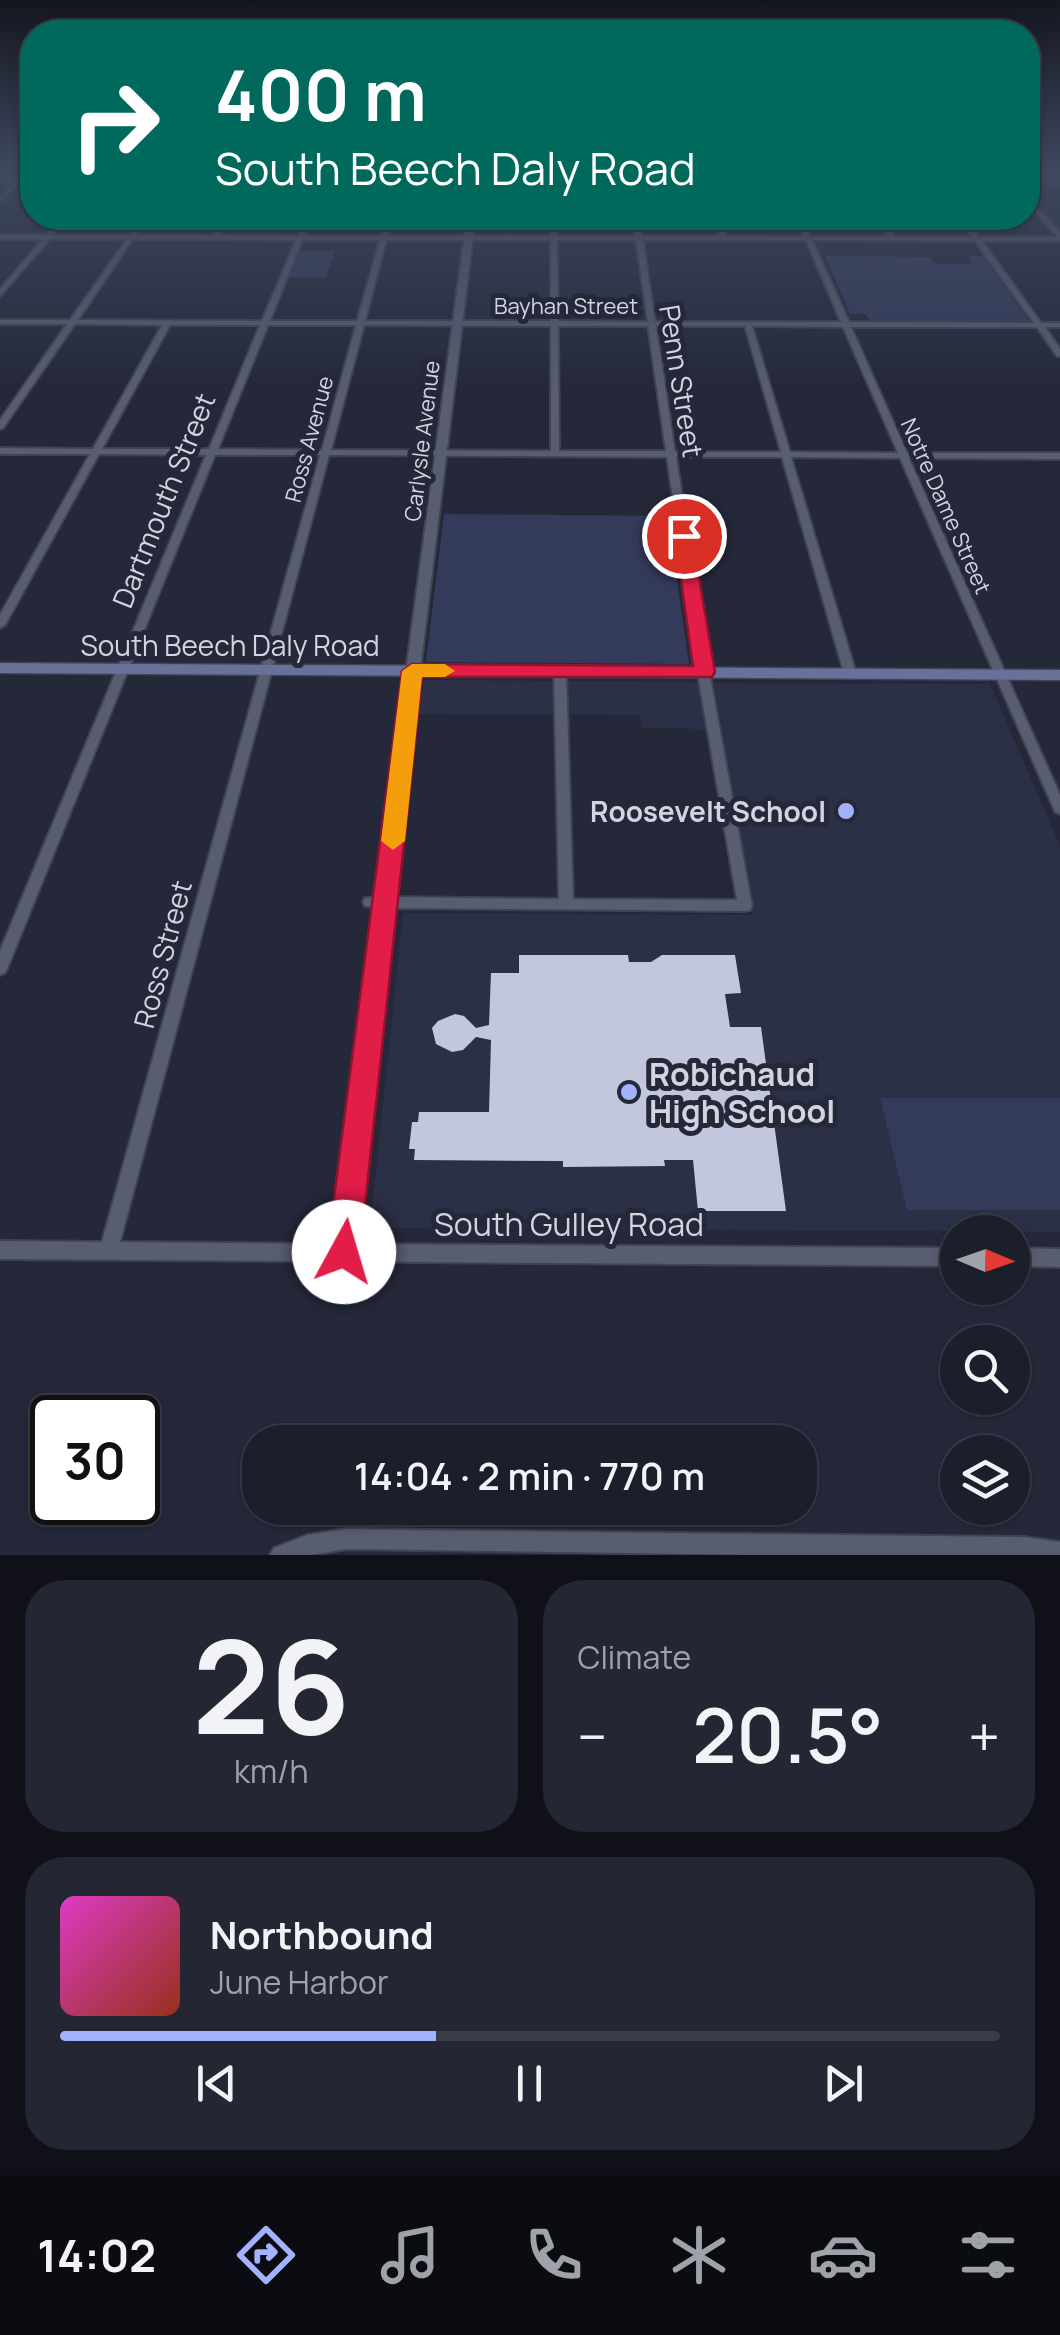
<!DOCTYPE html>
<html lang="en">
<head>
<meta charset="utf-8">
<style>
  :root { --surface:#1b1e2b; --page:#242733; --text:#f1f3f6; --muted:#a0a2a9; --line:#393c47; --accent:#a3b2fd }
  body { margin:0; font-family:Manrope,sans-serif; background:var(--page); color:var(--text); height:100vh; display:flex; flex-direction:column; font-size:38px; white-space:nowrap }
  * { box-sizing:border-box; margin:0 }
  p { font-size:32px; color:var(--muted) }
  .icon { flex:none; width:55px; height:55px; fill:none; stroke:currentColor; stroke-width:2; stroke-linecap:round; stroke-linejoin:round }
  .map { position:relative; height:1555px; overflow:hidden }
  .panel { display:flex; flex-direction:column; gap:25px; padding:25px; background:#0f1018; flex:1 }
  .panel>* { flex:none }
  .top-card { position:absolute; left:20px; top:20px; width:1020px; height:210px; border-radius:40px; box-shadow:0 2px 8px #0004,0 0 0 2px var(--line); background:#00695c; color:#fff; overflow:hidden }
  .needle { width:65px; rotate:92deg }
  .buttons { position:absolute; left:940px; top:1215px; display:grid; gap:20px }
  .buttons a { display:grid; place-items:center; width:90px; height:90px; border-radius:50%; background:var(--surface); box-shadow:0 2px 8px #0004,0 0 0 2px var(--line); font-size:50px }
  .speed { position:absolute; left:30px; top:1395px; display:flex; gap:20px; font-size:50px; font-weight:700; text-align:center }
  .speed>* { display:grid; place-content:center; width:130px; height:130px; border-radius:50%; background:var(--surface); box-shadow:0 2px 8px #0004,0 0 0 2px var(--line); line-height:1 }
  .speed .limit { border:5px solid #111; border-radius:15px; background:#fff; color:#111 }
  .pin { position:absolute; display:grid; place-items:center; width:85px; height:85px; color:#fff; margin:-42px; border:5px solid #fff; border-radius:50%; box-shadow:0 2px 10px #0007 }
  .me { position:absolute; width:110px; margin:-55px; rotate:6deg; stroke-linejoin:round; filter:drop-shadow(0 0 8px #0008) }
  .turn { display:flex; align-items:center; gap:35px; height:210px; padding:0 30px; font-size:45px }
  .turn .icon { width:130px; height:130px; stroke-width:2.5 }
  .turn b { display:block; font-size:70px; line-height:85px }
  .big { font-size:75px; font-weight:600; line-height:1.1 }
  .panel .card { flex:1; display:flex; flex-direction:column; justify-content:center; gap:15px; min-width:0; padding:0 35px; border-radius:40px; background:var(--page) }
  .panel .dial { align-items:center; gap:0 }
  .dial b { font-size:130px; line-height:1 }
  .song { display:flex; align-items:center; gap:30px }
  .cover { width:120px; height:120px; border-radius:15px; background:linear-gradient(135deg,hsl(310 70% 55%),hsl(10 70% 35%)) }
  .played { height:10px; border-radius:5px; background:linear-gradient(90deg,var(--accent) 40%,var(--line) 40%) }
  .keys { display:flex; justify-content:space-around; direction:ltr }
  .heat { display:flex; justify-content:space-between; align-items:center; font-size:55px; direction:ltr }
  .panel .tiles { flex:1; display:grid; gap:25px; grid-template-columns:1fr 1fr }
  .card:last-child { grid-column:span 2 }
  .trip { position:absolute; left:242px; top:1425px; width:575px; height:100px; border-radius:40px; background:var(--surface); box-shadow:0 2px 8px #0004,0 0 0 2px var(--line); font-weight:600; line-height:100px; text-align:center }
  .dock { display:flex; height:160px; justify-content:space-around; align-items:center; background:#0b0c11; color:var(--muted) }
  .dock .icon { width:70px; height:70px }
  .dock .active { color:var(--accent) }
  .dock b { font-size:45px; color:var(--text) }
  .map>svg:first-child { display:block }
</style>
</head>
<body>
<div class="map">
<svg width="1060" height="1555" viewBox="0 0 1060 1555">
  <rect width="100%" height="100%" fill="#242839"/>
  <path fill="#2b3047" d="M 425,680 L 697,682 L 709,729 L 642,728 L 639,715 L 417,714 Z
    M 714,683 L 990,684 L 1060,846 L 1060,1232 L 370,1228 L 403,913 L 753,915 Z"/>
  <path fill="#343a5a" d="M 298,251 L 335,251 L 326,277 L 287,277 Z
    M 825,256 L 930,257 L 936,264 L 973,264 L 969,256 L 983,256 L 1030,322 L 870,322 L 866,314 L 850,314 Z
    M 444,514 L 668,516 L 689,664 L 426,662 Z
    M 880,1098 L 1060,1098 L 1060,1210 L 907,1210 Z"/>
  <path fill="#c2c7de" d="M 519,955 L 628,955 L 629,962 L 651,962 L 662,955 L 735,955 L 741,993 L 725,994 L 730,1027 L 761,1027 L 786,1211 L 698,1211 L 693,1160 L 664,1160 L 665,1166 L 563,1167 L 563,1161 L 414,1160 L 415,1149 L 409,1149 L 412,1122 L 418,1122 L 419,1112 L 489,1112 L 491,1040 L 476,1037 L 463,1050 L 452,1052 L 436,1044 L 432,1028 L 438,1021 L 455,1014 L 464,1016 L 476,1028 L 489,1025 L 491,973 L 519,973 Z"/>
  <g fill="none" stroke-linecap="round" stroke-linejoin="round">
    <defs>
      <path id="minor" d="M 25,171 L 31,171 L 24,178 L 32,178 L 32,182 L 21,182 L 0,201 L 0,196 L 14,182 L 0,182 L 0,178 L 17,178 Z
        M 1028,180 L 1060,181 L 1060,185 L 1028,184 Z
        M 1028,198 L 1060,232 L 1060,241 L 982,241 L 1041,323 L 1060,323 L 1060,327 L 1045,327 L 1060,349 L 1060,356 L 1057,356 L 1037,327 L 851,327 L 907,453 L 1060,453 L 1060,459 L 909,458 L 1060,795 L 1060,814 L 1055,812 L 1054,809 L 900,458 L 791,457 L 856,673 L 850,677 L 844,673 L 782,457 L 676,457 L 712,687 L 752,906 L 750,910 L 745,911 L 391,908 L 353,1244 L 958,1248 L 958,1266 L 0,1259 L 0,1241 L 102,1242 L 320,455 L 215,455 L 7,969 L 5,973 L 0,975 L 0,951 L 206,455 L 99,454 L 5,625 L 0,628 L 0,615 L 90,454 L 0,454 L 0,448 L 93,449 L 162,325 L 75,324 L 3,428 L 0,429 L 0,420 L 67,324 L 0,324 L 0,320 L 70,320 L 127,239 L 50,239 L 0,296 L 0,289 L 43,239 L 0,239 L 0,235 L 46,235 L 61,218 L 67,218 L 53,235 L 130,235 L 142,218 L 148,218 L 136,235 L 214,235 L 224,218 L 230,218 L 220,235 L 298,236 L 305,218 L 311,218 L 304,236 L 381,236 L 386,218 L 392,218 L 387,236 L 551,236 L 551,218 L 557,218 L 557,236 L 635,236 L 633,218 L 639,218 L 642,236 L 720,236 L 714,218 L 720,218 L 727,236 L 804,237 L 796,218 L 802,218 L 810,237 L 888,237 L 877,218 L 883,218 L 895,237 L 972,237 L 959,218 L 965,218 L 979,237 L 1057,237 L 1028,203 ZM 133,239 L 296,240 L 262,321 L 78,320 ZM 302,240 L 380,240 L 357,321 L 270,321 ZM 386,240 L 551,240 L 551,321 L 365,321 ZM 557,240 L 636,240 L 648,322 L 558,321 ZM 643,240 L 806,240 L 841,322 L 655,322 ZM 812,240 L 975,241 L 1034,323 L 849,322 ZM 170,325 L 260,325 L 209,449 L 102,449 ZM 268,325 L 356,325 L 322,450 L 218,449 ZM 364,325 L 551,326 L 551,451 L 331,450 ZM 558,326 L 648,326 L 666,451 L 559,451 ZM 656,326 L 745,326 L 781,452 L 675,452 ZM 752,326 L 843,327 L 898,453 L 790,452 ZM 329,455 L 667,457 L 700,687 L 737,900 L 573,899 L 566,672 L 560,668 L 554,672 L 559,899 L 393,897 L 419,671 L 417,668 L 409,668 L 379,897 L 365,898 L 363,902 L 365,906 L 378,908 L 335,1244 L 120,1242 Z
        M 1012,1248 L 1060,1249 L 1060,1267 L 1012,1266 Z
        M 347,1529 L 1024,1537 L 1060,1542 L 1060,1555 L 761,1555 L 347,1549 L 310,1555 L 270,1555 L 274,1548 L 307,1535 Z"/>
      <path id="tertiary" d="M 467,218 L 475,218 L 420,671 L 413,675 L 406,671 Z"/>
      <path id="secondary" d="M 0,663 L 1060,670 L 1060,680 L 0,673 Z"/>
    </defs>
    <use href="#minor" stroke="#404351" stroke-width="4"/>
    <use href="#tertiary" stroke="#404351" stroke-width="4"/>
    <use href="#secondary" stroke="#404351" stroke-width="3"/>
    <use href="#minor" fill="#585d70" fill-rule="evenodd"/>
    <use href="#tertiary" fill="#585d70" fill-rule="evenodd"/>
    <use href="#secondary" fill="#68719a" fill-rule="evenodd"/>
  </g>
  <linearGradient id="sky" x2="0" y2="1"><stop stop-color="#14161f"/><stop offset="0.44" stop-color="#3f485f"/><stop offset="1" stop-color="#3f485f" stop-opacity="0"/></linearGradient>
  <rect width="1060" height="389" fill="url(#sky)"/>
  <path fill="#e11d48" stroke="#92132f" stroke-width="2.5" d="M 684,531 L 692,536 L 715,672 L 712,677 L 422,677 L 360,1252 L 355,1264 L 344,1268 L 332,1264 L 327,1252 L 402,671 L 412,664 L 693,666 L 675,536 Z"/>
  <path fill="#f59e0b" d="M 412,664 L 445,664 L 455,671 L 445,677 L 422,677 L 405,841 L 393,850 L 381,841 L 402,671 Z"/>
  <g fill="#a3b2fd" stroke="#242839" stroke-width="4">
    <circle cx="846" cy="811" r="10"/>
    <circle cx="629" cy="1092" r="10"/>
  </g>
  <g text-anchor="middle" dominant-baseline="central" stroke-width="10" stroke-linejoin="round" paint-order="stroke">
    <g font-size="22" fill="#d2d5e0" stroke="#242839">
      <text x="566" y="306">Bayhan Street</text>
      <text transform="translate(309 439) rotate(-75)">Ross Avenue</text>
      <text transform="translate(422 441) rotate(-83)">Carlysle Avenue</text>
      <text transform="translate(946 506) rotate(66)">Notre Dame Street</text>
    </g>
    <g font-size="28" fill="#d2d5e0" stroke="#242839">
      <text transform="translate(682 381) rotate(81)">Penn Street</text>
      <text transform="translate(163 500) rotate(-68)">Dartmouth Street</text>
      <text x="230" y="645">South Beech Daly Road</text>
      <text transform="translate(162 954) rotate(-75)">Ross Street</text>
    </g>
    <g font-size="28" font-weight="bold" fill="#d2d5e0" stroke="#242839" text-anchor="end">
      <text x="826" y="811">Roosevelt School</text>
    </g>
    <g font-size="32" font-weight="bold" fill="#d2d5e0" stroke="#242839" text-anchor="start">
      <text x="649" y="1074">Robichaud<tspan x="649" dy="37">High School</tspan></text>
    </g>
    <g font-size="32" fill="#d2d5e0" stroke="#242839">
      <text x="569" y="1224">South Gulley Road</text>
    </g>
  </g>
</svg>
<div class="buttons">
<a><svg class="needle" viewBox="-14 -14 28 28"><path d="M0-13l5 13h-10z" fill="#e53935"/><path d="M0 13l5-13h-10z" fill="#a0a2a9"/></svg></a>
<a><svg class="icon" aria-label="search" viewBox="0 0 24 24"><circle cx="10" cy="10" r="6"/><path d="M15 15l6 6"/></svg></a>
<a><svg class="icon" aria-label="layers" viewBox="0 0 24 24"><path d="M12 4l9 5-9 5-9-5zM3 14l9 5 9-5"/></svg></a>
</div>
<div class="speed"><div class="limit">30</div></div>
<div class="pin" style="left:684px;top:536px;background:#d93025"><svg class="icon" aria-label="arrive" viewBox="0 0 24 24"><path d="M6 21V4h12l-3 4 3 4H6"/></svg></div>
<svg class="me" style="left:344px;top:1252px" viewBox="-20 -20 40 40"><circle r="19" fill="#fff"/><path d="M0-13L10 11 0 6-10 11z" fill="#e11d48"/></svg>
<div class="trip">14:04 · 2 min · 770 m</div>
<div class="top-card">
<div class="turn"><svg class="icon" aria-label="right" viewBox="0 0 24 24"><path d="M7 20v-9h11M14 6l5 5-5 5"/></svg><div><b>400 m</b>South Beech Daly Road</div></div>
</div>
</div>
<section class="panel">
<div class="tiles">
<div class="card dial"><b>26</b><p>km/h</p></div>
<div class="card"><p>Climate</p>
<div class="heat"><a>−</a><b class="big">20.5°</b><a>+</a></div>
</div>
<div class="card">
<div class="song"><i class="cover"></i><div><b>Northbound</b><p>June Harbor</p></div></div>
<div class="played"></div>
<div class="keys"><svg class="icon" aria-label="previous" viewBox="0 0 24 24"><path d="M18 5L8 12l10 7zM5 5v14"/></svg><svg class="icon" aria-label="pause" viewBox="0 0 24 24"><path d="M8 5v14M16 5v14"/></svg><svg class="icon" aria-label="next" viewBox="0 0 24 24"><path d="M6 5l10 7-10 7zM19 5v14"/></svg></div>
</div>
</div>
</section>
<nav class="dock">
<b>14:02</b>
<svg class="icon active" aria-label="directions" viewBox="0 0 24 24"><path d="M12 3l9 9-9 9-9-9zM9 14v-3h6M13 9l2 2-2 2"/></svg>
<svg class="icon" aria-label="music" viewBox="0 0 24 24"><path d="M9 18V5l10-2v13"/><circle cx="6" cy="18" r="3"/><circle cx="16" cy="16" r="3"/></svg>
<svg class="icon" aria-label="phone" viewBox="0 0 24 24"><path d="M5 4h4l2 5-3 2q2 4 5 5l2-3 5 2v4C11 20 4 13 5 4z"/></svg>
<svg class="icon" aria-label="climate" viewBox="0 0 24 24"><path d="M12 3v18M4 7l16 10M4 17L20 7"/></svg>
<svg class="icon" aria-label="car" viewBox="0 0 24 24"><path d="M5 17H2v-5l4-1 3-4h7l3 4 3 1v5h-3M9 17h6M6 11h13"/><circle cx="7" cy="17" r="2"/><circle cx="17" cy="17" r="2"/></svg>
<svg class="icon" aria-label="filters" viewBox="0 0 24 24"><path d="M4 7h16M4 17h16"/><circle cx="9" cy="7" r="2"/><circle cx="15" cy="17" r="2"/></svg>
</nav>
</body>
</html>
